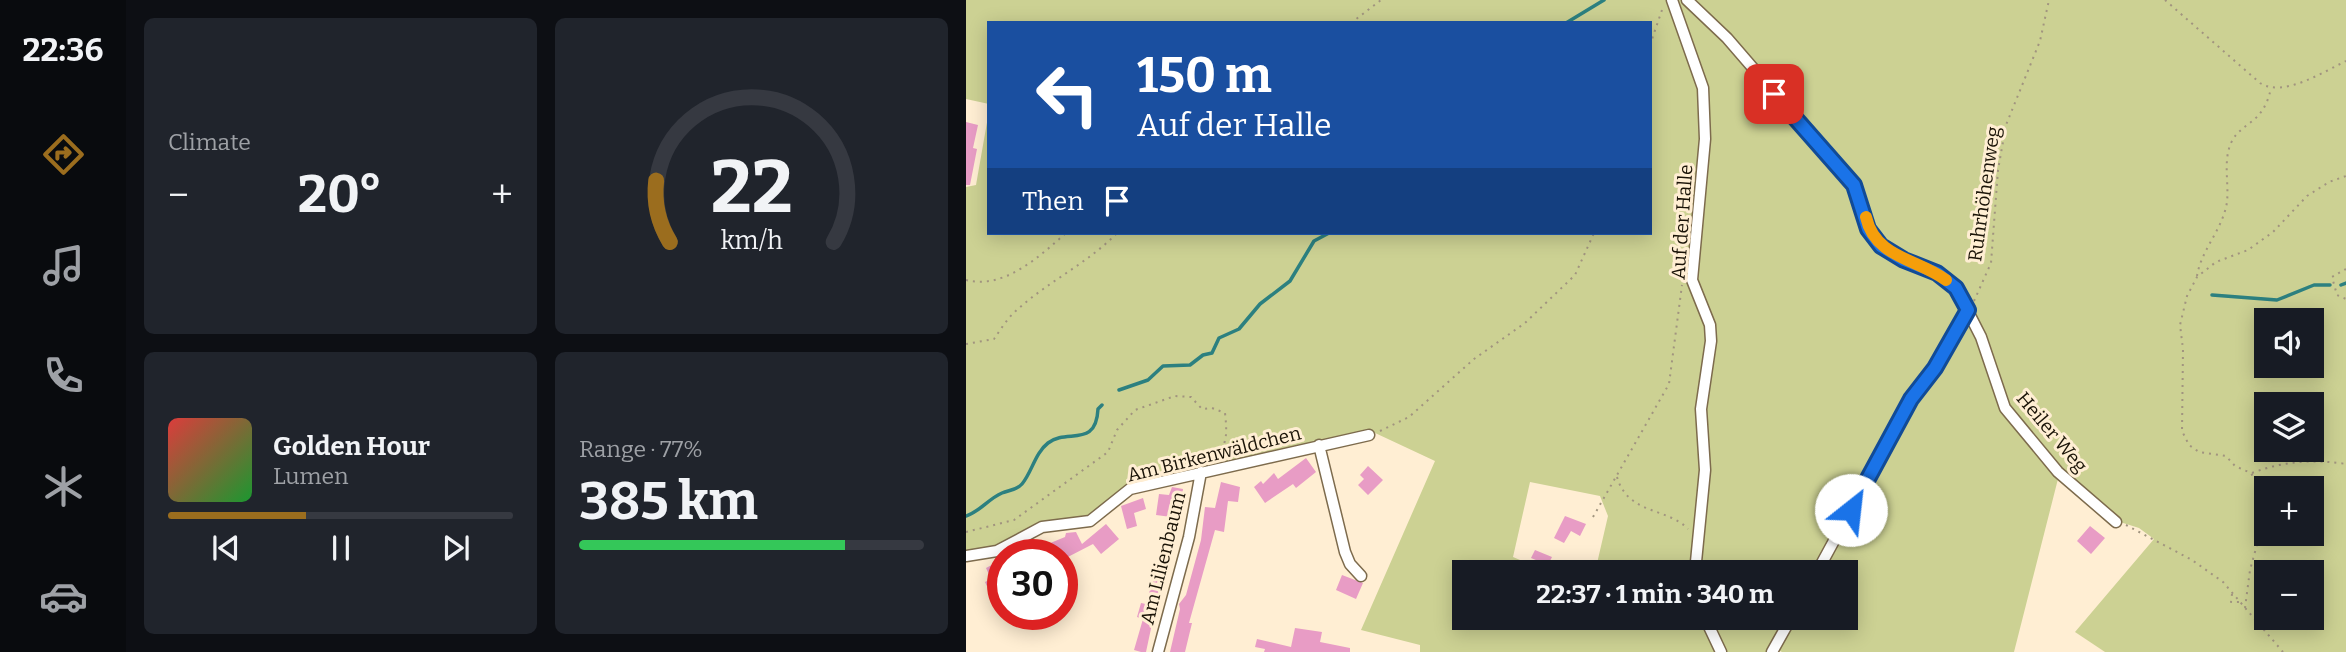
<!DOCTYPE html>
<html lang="en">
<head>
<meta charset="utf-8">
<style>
  :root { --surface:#171b24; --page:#20242c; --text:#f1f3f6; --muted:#9ea1a6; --line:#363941; --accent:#9b6d1e }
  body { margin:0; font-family:Bitter,serif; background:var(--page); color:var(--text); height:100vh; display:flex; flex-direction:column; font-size:26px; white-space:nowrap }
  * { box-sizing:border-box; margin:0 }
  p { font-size:23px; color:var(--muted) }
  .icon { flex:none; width:38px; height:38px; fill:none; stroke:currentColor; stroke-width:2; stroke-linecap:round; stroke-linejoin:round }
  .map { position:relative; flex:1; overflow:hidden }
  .sheet { display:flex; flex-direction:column; gap:18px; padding:18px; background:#0d0f14; width:840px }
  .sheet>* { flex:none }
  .hud { position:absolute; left:21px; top:21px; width:665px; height:214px; border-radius:0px; box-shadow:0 4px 18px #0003; background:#1a4fa0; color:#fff; overflow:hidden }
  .controls { position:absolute; left:1288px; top:308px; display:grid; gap:14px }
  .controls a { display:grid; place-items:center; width:70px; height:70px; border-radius:0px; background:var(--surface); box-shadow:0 4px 18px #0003; font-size:35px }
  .speed { position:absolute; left:21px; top:539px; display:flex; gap:14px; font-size:35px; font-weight:700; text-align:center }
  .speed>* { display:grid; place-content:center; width:91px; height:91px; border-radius:50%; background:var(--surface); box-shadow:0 4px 18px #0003; line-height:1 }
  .speed .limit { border:10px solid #d22; background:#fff; color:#111 }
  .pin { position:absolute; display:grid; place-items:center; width:60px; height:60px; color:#fff; margin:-30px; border-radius:14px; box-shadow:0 4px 10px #0006 }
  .me { position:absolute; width:77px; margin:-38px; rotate:29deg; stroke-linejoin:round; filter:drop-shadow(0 0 5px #0008) }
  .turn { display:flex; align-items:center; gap:24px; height:147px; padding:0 35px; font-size:32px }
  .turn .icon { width:91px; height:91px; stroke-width:2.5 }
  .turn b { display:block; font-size:49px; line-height:60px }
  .then { display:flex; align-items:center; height:66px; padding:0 35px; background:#0003; gap:14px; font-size:26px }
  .big { font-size:52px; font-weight:700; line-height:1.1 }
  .sheet .tile { flex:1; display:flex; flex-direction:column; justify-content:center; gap:10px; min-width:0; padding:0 24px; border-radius:10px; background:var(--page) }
  .sheet .dial { align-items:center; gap:0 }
  .dial svg { height:182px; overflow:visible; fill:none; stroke:var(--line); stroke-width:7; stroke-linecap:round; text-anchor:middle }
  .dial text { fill:var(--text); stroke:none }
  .song { display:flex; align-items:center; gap:21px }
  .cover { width:84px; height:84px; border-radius:10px; background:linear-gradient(135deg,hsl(0 70% 55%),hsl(130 70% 35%)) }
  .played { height:7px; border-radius:4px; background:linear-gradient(90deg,var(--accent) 40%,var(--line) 40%) }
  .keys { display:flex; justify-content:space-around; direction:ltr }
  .heat { display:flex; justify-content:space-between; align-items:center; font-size:38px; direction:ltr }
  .charge { height:10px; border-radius:5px; background:linear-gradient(90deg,#34c759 77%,var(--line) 0) }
  .sheet .tiles { flex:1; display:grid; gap:18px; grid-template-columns:repeat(2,1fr) }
  .trip { position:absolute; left:486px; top:560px; width:406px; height:70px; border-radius:0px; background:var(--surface); box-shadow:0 4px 18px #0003; font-weight:700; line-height:70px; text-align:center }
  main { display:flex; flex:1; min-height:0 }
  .dock { display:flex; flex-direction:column; width:126px; justify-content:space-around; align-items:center; background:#090b0e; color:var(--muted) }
  .dock .icon { width:49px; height:49px }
  .dock .current { color:var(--accent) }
  .dock b { font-size:32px; color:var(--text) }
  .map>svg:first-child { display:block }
</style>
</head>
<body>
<main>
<nav class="dock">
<b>22:36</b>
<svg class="icon current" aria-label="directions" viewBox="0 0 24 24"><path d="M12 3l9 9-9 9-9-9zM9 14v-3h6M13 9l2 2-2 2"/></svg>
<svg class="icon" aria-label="music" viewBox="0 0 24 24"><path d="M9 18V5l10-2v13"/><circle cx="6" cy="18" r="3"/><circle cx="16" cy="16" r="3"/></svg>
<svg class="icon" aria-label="phone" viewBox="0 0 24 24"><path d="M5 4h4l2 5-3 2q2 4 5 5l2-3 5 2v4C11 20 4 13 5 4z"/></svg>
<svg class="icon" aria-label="climate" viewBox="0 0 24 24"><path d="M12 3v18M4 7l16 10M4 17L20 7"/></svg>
<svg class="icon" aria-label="car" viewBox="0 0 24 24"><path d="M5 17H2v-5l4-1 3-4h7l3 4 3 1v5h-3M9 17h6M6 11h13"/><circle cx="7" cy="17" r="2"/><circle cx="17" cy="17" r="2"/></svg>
</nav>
<section class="sheet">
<div class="tiles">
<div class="tile"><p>Climate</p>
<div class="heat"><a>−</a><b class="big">20°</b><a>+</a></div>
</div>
<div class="tile dial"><svg viewBox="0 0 100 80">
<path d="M14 69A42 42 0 1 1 86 69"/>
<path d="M14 69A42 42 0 0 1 8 42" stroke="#9b6d1e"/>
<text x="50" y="56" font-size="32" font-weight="700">22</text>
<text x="50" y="72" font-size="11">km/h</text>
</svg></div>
<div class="tile">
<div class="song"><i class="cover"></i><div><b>Golden Hour</b><p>Lumen</p></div></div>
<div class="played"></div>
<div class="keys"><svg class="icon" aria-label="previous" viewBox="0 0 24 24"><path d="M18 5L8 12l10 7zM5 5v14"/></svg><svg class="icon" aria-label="pause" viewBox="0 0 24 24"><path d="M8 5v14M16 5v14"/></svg><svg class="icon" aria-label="next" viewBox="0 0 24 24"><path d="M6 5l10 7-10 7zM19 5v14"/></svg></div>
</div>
<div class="tile"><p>Range · 77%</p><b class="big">385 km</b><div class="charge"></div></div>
</div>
</section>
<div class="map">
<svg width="1380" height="652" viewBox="0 0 1380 652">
  <rect width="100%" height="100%" fill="#ffeed3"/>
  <path fill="#ccd193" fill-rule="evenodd" d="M 0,0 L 1380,0 L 1380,652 L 1139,652 L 1109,632 L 1188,539 L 1173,528 L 1151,521 L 1093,475 L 1048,652 L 816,652 L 810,649 L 831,618 L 880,618 L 880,572 L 629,572 L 642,516 L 634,496 L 564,482 L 547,557 L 582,572 L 499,572 L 499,618 L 737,618 L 752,652 L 454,652 L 454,645 L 395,630 L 469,461 L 407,432 L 163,486 L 123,517 L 74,523 L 29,546 L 0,551 L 0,187 L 10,185 L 23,111 L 23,233 L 684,233 L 684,23 L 23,23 L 23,104 L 0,99 ZM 1300,320 L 1346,320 L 1346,366 L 1300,366 ZM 1300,404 L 1346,404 L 1346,450 L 1300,450 ZM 1300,488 L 1346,488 L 1346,534 L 1300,534 ZM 1300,572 L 1346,572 L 1346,618 L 1300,618 Z
    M 741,618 L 823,618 L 802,652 L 757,652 Z"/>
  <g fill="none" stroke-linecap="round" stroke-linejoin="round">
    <path stroke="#2c8080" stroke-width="3.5" d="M 600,23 L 638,0
      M 1375,285 L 1380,283
      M 1246,295 L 1311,300 L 1348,285 L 1364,285
      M 153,390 L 182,380 L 197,366 L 224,365 L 237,355 L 246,353 L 253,338 L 273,329 L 294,304 L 324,281 L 348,241 L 363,233
      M 0,516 C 15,511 22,499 36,493 C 43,490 51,490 56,484 C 66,472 69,453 82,443 C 101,428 130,449 132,409 L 136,405"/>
  </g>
  <path fill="#e89cc5" d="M 0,122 L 12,125 L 7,148 L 11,149 L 4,185 L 0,185 Z
    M 340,458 L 350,472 L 330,488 L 327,484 L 299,503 L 288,487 L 295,481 L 297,484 L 308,473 L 312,479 Z
    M 402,466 L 417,480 L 402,495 L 392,485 L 398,479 L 394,475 Z
    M 255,482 L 274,487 L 272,502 L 262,501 L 258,532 L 249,530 L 223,623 L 226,623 L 219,652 L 204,652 L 214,609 L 213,604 L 220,595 L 235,540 L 239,507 L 249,508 Z
    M 206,487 L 217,489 L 213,518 L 190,515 L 193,494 L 203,495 Z
    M 177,498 L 180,509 L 168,513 L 171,526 L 161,529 L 155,506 Z
    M 599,516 L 620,524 L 614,536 L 605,531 L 598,543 L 588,538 Z
    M 140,524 L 153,539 L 135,554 L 127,544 L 96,560 L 96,555 L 81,555 L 77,546 L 99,537 L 100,533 L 110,532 L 116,544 Z
    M 1124,526 L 1139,538 L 1125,554 L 1111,541 Z
    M 197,543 L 209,546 L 196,592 L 193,591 L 180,652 L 175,652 L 168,650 L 177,619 L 171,617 L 175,603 L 180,604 Z
    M 569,550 L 586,557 L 582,565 L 565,558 Z
    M 37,559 L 37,591 L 26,597 L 19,582 L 25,579 L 20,568 Z
    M 376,575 L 397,583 L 390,599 L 370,590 Z
    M 329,628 L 356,632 L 354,642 L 384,648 L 384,652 L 298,652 L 299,649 L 289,647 L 291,639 L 325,647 Z"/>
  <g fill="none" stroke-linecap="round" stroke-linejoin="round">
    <defs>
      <path id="minor" d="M 706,0 L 737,88 L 739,139 L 726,280 L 744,325 L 745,341 L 735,409 L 739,470 L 729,572
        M 721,0 L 761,38 L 888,185 L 902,229 L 916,246 L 938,260 L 971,273 L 990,288 L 1015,337 L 1039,408 L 1092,472 L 1150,522
        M 353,445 L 379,552 L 384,564 L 395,576
        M 0,556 L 31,551 L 76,527 L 124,521 L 164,489 L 403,435
        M 851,572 L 945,399 L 969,367 L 1002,310
        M 739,618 L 755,652
        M 192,652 L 223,537 L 235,472
        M 806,652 L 825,618"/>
    </defs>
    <use href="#minor" stroke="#7d6b4d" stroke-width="13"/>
    <path stroke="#a1947f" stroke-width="2" stroke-dasharray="2 5" stroke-linecap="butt" d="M 1199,0 L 1294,83 C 1317,98 1357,72 1380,61
      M 385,23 L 415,0
      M 684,45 L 697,7
      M 1380,269 L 1366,277 L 1371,295 L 1380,299
      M 1231,276 C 1235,250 1257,229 1261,202 C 1263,183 1257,161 1265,143 C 1275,121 1297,126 1305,88
      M 0,280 C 38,290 74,256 100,233
      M 1008,301 L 1025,263 L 1032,170 L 1040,125 L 1074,41 L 1083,0
      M 0,344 L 28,339 C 35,329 42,317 52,309 C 83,281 122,263 151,233
      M 414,431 L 443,417 L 508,359 L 559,323 L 609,275 L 628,233
      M 1286,473 C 1318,461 1346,459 1380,464
      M 651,477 C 662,515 701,507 722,529
      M 1300,500 L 1285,473 L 1269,466 L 1260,456 L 1233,452 L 1223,445 L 1216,431 L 1217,349 L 1214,325 L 1221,296 L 1231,277 L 1250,262 L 1282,250 L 1307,232 L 1341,196 L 1363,182 L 1380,176
      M 627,517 L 703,384 L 716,285
      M 1160,525 L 1226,560 L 1257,582 L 1317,652
      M 0,532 L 48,520 L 142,452 L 151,430 L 169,410 L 209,396 L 225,397 L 236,409 L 246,408 L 259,413 C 261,432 262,444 249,458
      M 1266,594 L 1265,602 L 1273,602
      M 1279,608 L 1284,570 L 1300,512"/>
    <use href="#minor" stroke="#fff" stroke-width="10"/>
  </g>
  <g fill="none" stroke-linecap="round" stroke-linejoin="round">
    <defs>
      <path id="route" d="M 808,94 L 888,185 L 902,229 L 915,246 L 938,260 L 971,273 L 990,288 L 1002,310 L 969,368 L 945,399 L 885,510"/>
    </defs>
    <use href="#route" stroke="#114b97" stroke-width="18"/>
    <use href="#route" stroke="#1a73e8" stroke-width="12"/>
    <path stroke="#f59e0b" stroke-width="12" d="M 900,217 C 909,258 952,259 980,280"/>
  </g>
  <g text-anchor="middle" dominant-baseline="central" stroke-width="6" stroke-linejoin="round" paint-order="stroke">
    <g font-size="19" fill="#1a1307" stroke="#ffeed3">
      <text transform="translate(1018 194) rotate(-82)">Ruhrhöhenweg</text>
      <text transform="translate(716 222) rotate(-86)">Auf der Halle</text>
      <text transform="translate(1086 432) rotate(50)">Heiler Weg</text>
      <text transform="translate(248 454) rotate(-14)">Am Birkenwäldchen</text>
      <text transform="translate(197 558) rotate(-76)">Am Lilienbaum</text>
    </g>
  </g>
</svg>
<div class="controls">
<a><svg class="icon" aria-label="sound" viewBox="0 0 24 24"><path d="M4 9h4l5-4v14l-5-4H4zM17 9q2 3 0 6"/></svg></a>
<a><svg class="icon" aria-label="layers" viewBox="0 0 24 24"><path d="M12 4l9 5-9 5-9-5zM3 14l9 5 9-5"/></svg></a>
<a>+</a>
<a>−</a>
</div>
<div class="speed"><div class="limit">30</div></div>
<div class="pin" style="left:808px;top:94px;background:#d93025"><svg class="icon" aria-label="arrive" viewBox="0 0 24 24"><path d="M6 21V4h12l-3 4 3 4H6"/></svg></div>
<svg class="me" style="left:885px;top:510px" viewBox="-20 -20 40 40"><circle r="19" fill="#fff"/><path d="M0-13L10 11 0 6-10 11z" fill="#1a73e8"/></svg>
<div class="trip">22:37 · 1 min · 340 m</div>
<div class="hud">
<div class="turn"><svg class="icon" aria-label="left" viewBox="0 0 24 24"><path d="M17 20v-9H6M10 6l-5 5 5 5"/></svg><div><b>150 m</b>Auf der Halle</div></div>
<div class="then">Then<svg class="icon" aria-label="arrive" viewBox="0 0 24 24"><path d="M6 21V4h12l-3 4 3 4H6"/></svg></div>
</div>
</div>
</main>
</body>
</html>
